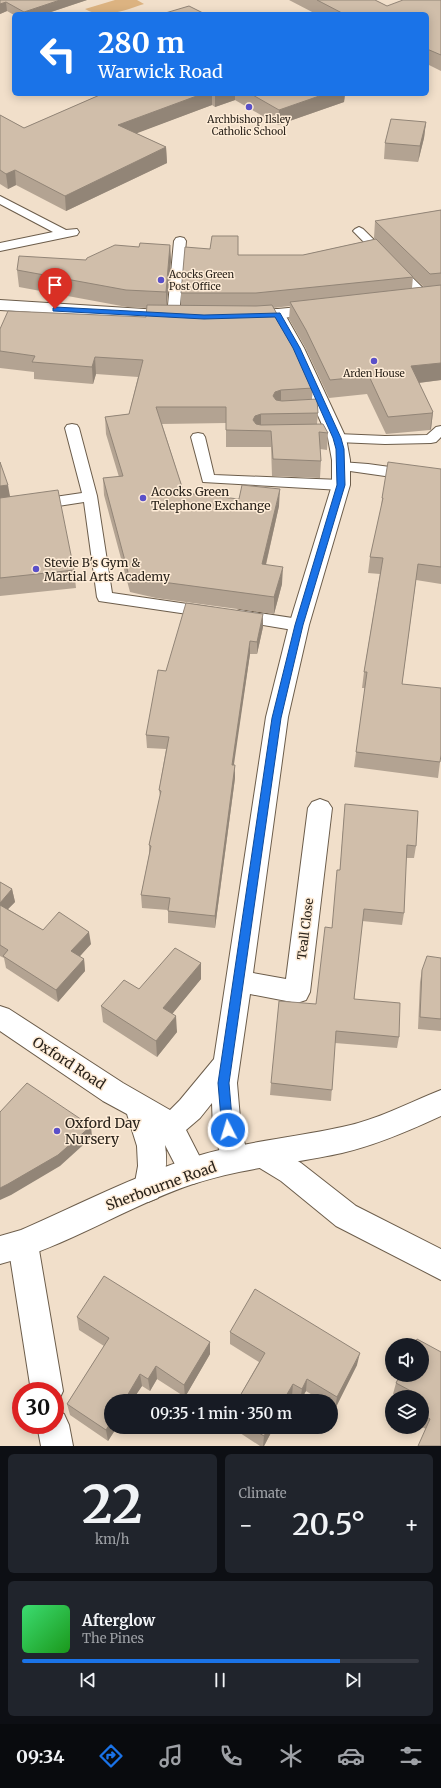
<!DOCTYPE html>
<html lang="en">
<head>
<meta charset="utf-8">
<style>
  :root { --surface:#171b24; --page:#20242c; --text:#f1f3f6; --muted:#9ea1a6; --line:#363941; --accent:#1a73e8 }
  body { margin:0; font-family:Merriweather,serif; background:var(--page); color:var(--text); height:100vh; display:flex; flex-direction:column; font-size:15px; white-space:nowrap }
  * { box-sizing:border-box; margin:0 }
  p { font-size:13px; color:var(--muted) }
  .icon { flex:none; width:22px; height:22px; fill:none; stroke:currentColor; stroke-width:2; stroke-linecap:round; stroke-linejoin:round }
  .map { position:relative; height:1446px; overflow:hidden }
  .panel { display:flex; flex-direction:column; gap:8px; padding:8px; background:#0d0f14; flex:1 }
  .panel>* { flex:none }
  .hud { position:absolute; left:12px; top:12px; width:417px; height:84px; border-radius:6px; box-shadow:0 2px 10px #0003; background:#1a73e8; color:#fff; overflow:hidden }
  .controls { position:absolute; left:385px; top:1338px; display:grid; gap:8px }
  .controls a { display:grid; place-items:center; width:44px; height:44px; border-radius:50%; background:var(--surface); box-shadow:0 2px 10px #0003; font-size:20px }
  .speed { position:absolute; left:12px; top:1382px; display:flex; gap:8px; font-size:20px; font-weight:700; text-align:center }
  .speed>* { display:grid; place-content:center; width:52px; height:52px; border-radius:50%; background:var(--surface); box-shadow:0 2px 10px #0003; line-height:1 }
  .speed .limit { border:6px solid #d22; background:#fff; color:#111 }
  .pin { position:absolute; display:grid; place-items:center; width:34px; height:34px; color:#fff; margin:-41px -17px; border-radius:50% 50% 50% 0; rotate:-45deg; box-shadow:0 0 4px #0007 }
  .pin .icon { rotate:45deg }
  .me { position:absolute; width:44px; margin:-22px; rotate:355deg; stroke-linejoin:round; filter:drop-shadow(0 0 3px #0008) }
  .turn { display:flex; align-items:center; gap:14px; height:84px; padding:0 20px; font-size:18px }
  .turn .icon { width:52px; height:52px; stroke-width:2.5 }
  .turn b { display:block; font-size:28px; line-height:34px }
  .big { font-size:30px; font-weight:600; line-height:1.1 }
  .panel .card { flex:1; display:flex; flex-direction:column; justify-content:center; gap:6px; min-width:0; padding:0 14px; border-radius:6px; background:var(--page) }
  .panel .dial { align-items:center; gap:0 }
  .dial b { font-size:52px; line-height:1 }
  .song { display:flex; align-items:center; gap:12px }
  .cover { width:48px; height:48px; border-radius:6px; background:linear-gradient(135deg,hsl(140 70% 55%),hsl(120 70% 35%)) }
  .played { height:4px; border-radius:2px; background:linear-gradient(90deg,var(--accent) 80%,var(--line) 80%) }
  .keys { display:flex; justify-content:space-around; direction:ltr }
  .heat { display:flex; justify-content:space-between; align-items:center; font-size:22px; direction:ltr }
  .panel .tiles { flex:1; display:grid; gap:8px; grid-template-columns:1fr 1fr }
  .card:last-child { grid-column:span 2 }
  .trip { position:absolute; left:104px; top:1394px; width:234px; height:40px; border-radius:20px; background:var(--surface); box-shadow:0 2px 10px #0003; font-weight:600; line-height:40px; text-align:center }
  .tab-bar { display:flex; height:64px; justify-content:space-around; align-items:center; background:#090b0e; color:var(--muted) }
  .tab-bar .icon { width:28px; height:28px }
  .tab-bar .current { color:var(--accent) }
  .tab-bar b { font-size:18px; color:var(--text) }
  .map>svg:first-child { display:block }
</style>
</head>
<body>
<div class="map">
<svg width="441" height="1446" viewBox="0 0 441 1446">
  <rect width="100%" height="100%" fill="#f1dfca"/>
  <path fill="#dcb381" d="M 115,0 L 137,0 L 144,4 C 125,10 103,20 85,9 Z"/>
  <g fill="none" stroke-linecap="round" stroke-linejoin="round">
    <defs>
      <path id="service" d="M 0,196 L 66,230 L 77,229 L 79,232 L 77,235 L 0,251 L 0,243 L 53,232 L 0,204 Z
        M 359,227 L 363,229 L 430,295 L 432,298 L 430,301 L 422,301 L 355,233 L 353,231 L 355,229 Z
        M 180,237 L 184,238 L 186,241 L 179,316 L 177,319 L 169,319 L 167,316 L 174,241 L 176,238 Z
        M 72,424 L 77,425 L 79,428 L 97,496 L 112,593 L 208,607 L 214,608 L 216,612 L 214,616 L 208,617 L 99,601 L 97,597 L 84,502 L 0,515 L 0,505 L 82,493 L 65,428 L 67,425 Z
        M 441,426 L 441,437 L 436,442 L 431,443 L 385,444 L 337,442 L 332,441 L 330,438 L 332,435 L 337,434 L 385,436 L 427,435 L 436,427 Z
        M 198,433 L 203,434 L 205,437 L 214,475 L 341,480 L 346,482 L 348,485 L 346,488 L 341,490 L 203,482 L 191,437 L 193,434 Z
        M 341,462 L 368,464 L 441,474 L 441,484 L 336,469 L 334,466 L 336,463 Z
        M 240,610 L 299,619 L 305,621 L 307,625 L 305,629 L 299,631 L 234,620 L 232,616 L 234,612 Z"/>
      <path id="minor" d="M 277,309 L 283,311 L 304,348 L 346,438 L 350,460 L 350,485 L 309,625 L 288,717 L 253,973 L 286,979 L 308,808 L 312,802 L 320,799 L 328,802 L 332,808 L 310,992 L 306,1000 L 297,1003 L 250,994 L 237,1083 L 241,1130 L 249,1159 L 245,1168 L 235,1172 L 225,1168 L 213,1130 L 212,1103 L 200,1118 L 186,1130 L 207,1171 L 203,1180 L 193,1184 L 183,1180 L 165,1145 C 168,1164 165,1180 158,1198 L 148,1202 L 138,1198 L 134,1188 L 138,1166 L 137,1146 L 127,1114 L 103,1101 L 0,1031 L 0,1006 L 9,1009 L 123,1083 L 170,1110 L 180,1100 L 214,1059 L 266,717 L 289,625 L 332,485 L 332,460 L 328,438 L 288,348 L 269,314 L 271,311 Z
        M 263,1142 L 273,1146 L 301,1163 L 356,1206 L 441,1249 L 441,1280 L 336,1226 L 281,1181 L 253,1164 L 249,1155 L 253,1146 Z
        M 23,1230 L 33,1234 L 38,1244 L 63,1391 L 58,1402 L 55,1403 L 55,1391 L 31,1391 L 8,1244 L 13,1234 Z
        M 55,1410 L 64,1414 L 69,1425 L 73,1446 L 41,1446 L 37,1425 L 55,1425 Z"/>
      <path id="secondary" d="M 441,1090 L 441,1116 C 411,1130 373,1146 342,1153 C 292,1164 242,1168 193,1184 C 127,1206 67,1247 0,1264 L 0,1236 L 21,1230 C 78,1205 134,1176 194,1157 C 242,1142 292,1138 342,1127 C 377,1120 408,1103 441,1090 Z"/>
      <path id="trunk" d="M 0,300 L 176,311 L 182,313 L 184,316 L 182,319 L 176,321 L 0,310 Z
        M 320,305 L 326,307 L 328,310 L 326,313 L 247,322 L 241,320 L 239,317 L 241,314 L 247,312 Z"/>
    </defs>
    <use href="#service" stroke="#6c5d4b" stroke-width="2"/>
    <use href="#minor" stroke="#6c5d4b" stroke-width="2"/>
    <use href="#secondary" stroke="#6c5d4b" stroke-width="2"/>
    <use href="#trunk" stroke="#6c5d4b" stroke-width="2"/>
    <use href="#service" fill="#fff" fill-rule="evenodd"/>
    <use href="#minor" fill="#fff" fill-rule="evenodd"/>
    <use href="#secondary" fill="#fff" fill-rule="evenodd"/>
    <use href="#trunk" fill="#fff" fill-rule="evenodd"/>
  </g>
  <path fill="#b3a392" fill-rule="evenodd" d="M 0,0 L 87,0 L 45,14 L 14,14 L 14,15 L 7,11 L 0,14 Z
    M 289,0 L 375,0 L 387,6 L 441,0 L 441,71 L 427,64 L 427,14 L 316,14 Z
    M 102,94 L 345,94 L 344,102 L 278,125 L 235,100 L 215,107 L 212,105 L 136,133 L 166,147 L 167,163 L 66,211 L 16,185 L 8,189 L 0,184 L 0,115 L 24,128 Z
    M 426,122 L 424,138 L 418,162 L 384,159 L 385,143 Z
    M 441,210 L 441,380 L 419,383 L 433,412 L 431,429 L 430,430 L 386,434 L 367,394 L 329,398 L 305,347 L 289,319 L 290,306 L 273,308 L 313,388 L 312,399 L 318,413 L 317,424 L 328,433 L 327,450 L 320,449 L 321,461 L 320,478 L 272,476 L 271,447 L 226,447 L 226,423 L 162,424 L 184,493 L 279,506 L 266,565 L 282,584 L 274,614 L 156,598 L 130,592 L 104,495 L 103,478 L 119,477 L 106,434 L 105,417 L 129,414 L 138,377 L 96,374 L 93,384 L 34,379 L 34,372 L 0,368 L 0,329 L 146,317 L 147,308 L 127,307 L 19,287 L 17,270 L 86,260 L 139,247 L 170,245 L 171,261 L 167,305 L 181,305 L 181,293 L 238,255 L 303,255 L 375,239 L 374,238 L 375,221 ZM 413,277 L 424,287 L 412,288 Z
    M 0,462 L 10,497 L 74,570 L 76,588 L 0,596 Z
    M 441,469 L 441,584 L 416,580 L 402,684 L 440,762 L 438,778 L 354,767 L 365,688 L 362,688 L 364,672 L 380,574 L 368,573 L 370,557 L 381,510 L 382,498 Z
    M 263,627 L 257,654 L 250,654 L 233,765 L 235,778 L 215,928 L 168,923 L 168,910 L 142,908 L 141,895 L 149,855 L 149,845 L 160,796 L 159,790 L 166,749 L 147,748 L 146,735 L 166,671 Z
    M 344,817 L 416,846 L 414,858 L 406,858 L 404,913 L 402,925 L 362,921 L 354,999 L 399,1037 L 397,1048 L 335,1043 L 331,1101 L 270,1095 L 271,1083 L 316,1004 L 332,928 L 340,870 Z
    M 0,882 L 12,889 L 15,902 L 8,909 L 43,930 L 91,944 L 79,956 L 84,959 L 85,971 L 58,1002 L 6,968 L 4,958 L 0,956 Z
    M 441,958 L 441,1031 L 418,1029 L 420,982 L 422,970 Z
    M 201,963 L 201,979 L 172,1014 L 177,1032 L 157,1057 L 103,1022 L 101,1006 Z
    M 77,1317 L 210,1342 L 210,1354 L 185,1397 L 157,1379 L 150,1391 L 142,1386 L 111,1427 L 117,1427 L 108,1441 L 70,1415 L 67,1404 L 104,1346 L 79,1330 Z
    M 230,1332 L 357,1365 L 335,1409 L 331,1407 L 331,1401 L 322,1401 L 306,1391 L 300,1401 L 292,1396 L 289,1401 L 237,1401 L 259,1362 L 230,1344 Z
    M 422,1375 L 441,1446 L 426,1429 L 422,1427 L 422,1397 L 399,1397 L 393,1394 L 396,1383 Z
    M 231,1427 L 274,1427 L 264,1446 L 260,1446 Z"/>
  <path fill="#928577" d="M 60,0 L 87,0 L 45,14 L 24,14 L 24,12 Z
    M 6,2 L 7,11 L 0,14 L 0,4 Z
    M 202,94 L 212,94 L 212,105 L 119,140 L 118,125 Z
    M 215,94 L 235,94 L 235,100 L 215,107 Z
    M 325,94 L 345,94 L 344,102 L 278,125 L 279,110 Z
    M 426,122 L 424,138 L 418,162 L 420,146 Z
    M 166,147 L 167,163 L 66,211 L 65,196 Z
    M 15,170 L 16,185 L 8,189 L 6,174 Z
    M 170,245 L 171,261 L 166,309 L 166,292 Z
    M 95,357 L 96,374 L 93,384 L 92,367 Z
    M 441,363 L 441,380 L 409,384 L 411,366 Z
    M 281,390 L 281,407 L 273,396 L 275,392 Z
    M 433,412 L 431,429 L 430,430 L 432,413 Z
    M 261,414 L 261,430 L 253,420 L 255,416 Z
    M 8,485 L 11,502 L 0,504 L 0,486 Z
    M 280,489 L 279,506 L 262,581 L 262,564 Z
    M 283,567 L 282,584 L 274,614 L 274,597 Z
    M 263,614 L 263,627 L 257,654 L 257,642 Z
    M 250,641 L 250,654 L 232,778 L 232,765 Z
    M 235,765 L 235,778 L 215,928 L 215,916 Z
    M 12,889 L 15,902 L 1,916 L 0,910 L 0,903 Z
    M 89,932 L 91,944 L 73,964 L 71,951 Z
    M 84,959 L 85,971 L 58,1002 L 56,990 Z
    M 201,963 L 201,979 L 164,1024 L 163,1008 Z
    M 176,1016 L 177,1032 L 157,1057 L 156,1041 Z
    M 91,1126 L 92,1137 L 60,1166 L 11,1195 L 0,1200 L 0,1188 Z
    M 210,1342 L 210,1354 L 185,1397 L 184,1385 Z
    M 360,1353 L 357,1365 L 335,1409 L 337,1397 Z
    M 156,1366 L 157,1379 L 150,1391 L 148,1379 Z
    M 140,1374 L 142,1386 L 132,1401 L 124,1401 Z
    M 307,1379 L 306,1391 L 300,1401 L 302,1389 Z
    M 293,1384 L 292,1396 L 289,1401 L 283,1401 Z
    M 111,1422 L 111,1427 L 117,1427 L 108,1441 L 106,1430 Z
    M 269,1427 L 274,1427 L 264,1446 L 263,1446 L 264,1436 Z"/>
  <path fill="#d0beaa" stroke="#928577" d="M 0,0 L 60,0 L 24,12 L 6,2 L 0,4 Z
    M 317,0 L 375,0 L 387,6 L 403,0 L 441,0 L 441,55 L 427,49 L 427,14 L 338,14 L 342,13 Z
    M 189,6 L 205,14 L 162,14 Z
    M 102,94 L 202,94 L 118,125 L 166,147 L 65,196 L 15,170 L 6,174 L 0,170 L 0,115 L 24,128 Z
    M 251,94 L 325,94 L 279,110 Z
    M 391,119 L 426,122 L 420,146 L 385,143 Z
    M 441,210 L 441,273 L 430,274 L 375,221 Z
    M 212,236 L 238,236 L 238,255 L 303,255 L 376,239 L 413,277 L 256,293 L 181,293 L 185,247 L 210,249 Z
    M 140,243 L 170,245 L 166,292 L 126,290 L 17,270 L 19,256 L 86,260 L 87,258 L 115,245 L 139,247 Z
    M 441,285 L 441,363 L 411,366 L 433,412 L 432,413 L 388,417 L 369,376 L 330,380 L 306,330 L 290,302 Z
    M 147,305 L 256,306 L 272,305 L 287,332 L 313,388 L 281,390 L 275,392 L 273,396 L 276,400 L 282,401 L 317,399 L 318,413 L 261,414 L 255,416 L 253,420 L 256,424 L 261,425 L 323,424 L 328,433 L 319,432 L 321,461 L 273,459 L 271,431 L 226,430 L 226,407 L 156,407 L 184,493 L 239,499 L 242,485 L 280,489 L 262,564 L 283,567 L 274,597 L 155,581 L 129,576 L 103,478 L 123,476 L 105,417 L 129,414 L 143,360 L 95,357 L 92,367 L 32,362 L 35,356 L 0,351 L 0,329 L 8,311 L 146,317 Z
    M 0,462 L 8,485 L 0,486 Z
    M 388,462 L 441,469 L 441,567 L 418,564 L 402,684 L 441,688 L 441,755 L 440,762 L 356,752 L 367,672 L 364,672 L 383,558 L 370,557 L 383,498 L 382,498 Z
    M 58,490 L 74,570 L 0,578 L 0,498 Z
    M 186,603 L 263,614 L 257,642 L 250,641 L 232,765 L 235,765 L 215,916 L 168,911 L 170,898 L 141,895 L 151,846 L 149,845 L 161,791 L 159,790 L 169,737 L 146,735 L 158,670 L 166,671 Z
    M 345,804 L 418,811 L 416,846 L 407,845 L 404,913 L 364,909 L 354,999 L 400,1003 L 399,1037 L 336,1031 L 332,1090 L 271,1083 L 279,1001 L 316,1004 L 325,927 L 332,928 L 337,870 L 340,870 Z
    M 0,882 L 12,889 L 0,903 Z
    M 0,905 L 43,930 L 59,912 L 89,932 L 71,951 L 84,959 L 56,990 L 3,956 L 8,950 L 0,945 Z
    M 175,948 L 201,963 L 163,1008 L 176,1016 L 156,1041 L 101,1006 L 124,980 L 139,989 Z
    M 427,956 L 441,958 L 441,1019 L 420,1017 L 422,970 Z
    M 27,1083 L 91,1126 L 58,1155 L 8,1184 L 0,1188 L 0,1112 Z
    M 104,1276 L 210,1342 L 184,1385 L 156,1366 L 148,1379 L 140,1374 L 124,1401 L 111,1401 L 111,1422 L 106,1430 L 67,1404 L 109,1338 L 77,1317 Z
    M 255,1289 L 360,1353 L 337,1397 L 307,1379 L 302,1389 L 293,1384 L 283,1401 L 237,1401 L 265,1353 L 230,1332 Z
    M 417,1339 L 441,1352 L 441,1446 L 418,1446 L 430,1419 L 422,1414 L 422,1403 L 424,1398 L 396,1383 L 400,1375 L 422,1375 L 422,1345 L 414,1345 Z
    M 249,1427 L 269,1427 L 264,1436 Z"/>
  <path fill="#1a73e8" stroke="#114b97" d="M 55,307 L 204,315 L 280,313 L 300,348 L 341,438 L 344,449 L 345,485 L 303,625 L 281,718 L 229,1083 L 233,1130 L 232,1134 L 228,1135 L 223,1134 L 222,1130 L 218,1083 L 272,718 L 295,625 L 337,485 L 336,449 L 333,438 L 293,348 L 275,317 L 204,319 L 53,311 L 53,308 Z"/>
  <g fill="#5a50c9" stroke="#feecd7" stroke-width="1.5">
    <circle cx="249" cy="107" r="4"/>
    <circle cx="161" cy="280" r="4"/>
    <circle cx="374" cy="361" r="4"/>
    <circle cx="143" cy="498" r="4"/>
    <circle cx="36" cy="569" r="4"/>
    <circle cx="57" cy="1131" r="4"/>
  </g>
  <g text-anchor="middle" dominant-baseline="central" stroke-width="3" stroke-linejoin="round" paint-order="stroke">
    <g font-size="10" fill="#2a231b" stroke="#feecd7">
      <text x="249" y="119">Archbishop Ilsley<tspan x="249" dy="12">Catholic School</tspan></text>
      <text x="169" y="274" text-anchor="start">Acocks Green<tspan x="169" dy="12">Post Office</tspan></text>
      <text x="374" y="373">Arden House</text>
    </g>
    <g font-size="12" fill="#2a231b" stroke="#feecd7" text-anchor="start">
      <text x="151" y="491">Acocks Green<tspan x="151" dy="14">Telephone Exchange</tspan></text>
      <text x="44" y="562">Stevie B's Gym &amp;<tspan x="44" dy="14">Martial Arts Academy</tspan></text>
    </g>
    <g font-size="12" fill="#2a231b" stroke="#feecd7">
      <text transform="translate(305 929) rotate(-83)">Teall Close</text>
    </g>
    <g font-size="14" fill="#2a231b" stroke="#feecd7">
      <text transform="translate(69 1063) rotate(33)">Oxford Road</text>
      <text transform="translate(161 1186) rotate(-20)">Sherbourne Road</text>
    </g>
    <g font-size="14" fill="#2a231b" stroke="#feecd7" text-anchor="start">
      <text x="65" y="1123">Oxford Day<tspan x="65" dy="16">Nursery</tspan></text>
    </g>
  </g>
</svg>
<div class="controls">
<a><svg class="icon" aria-label="sound" viewBox="0 0 24 24"><path d="M4 9h4l5-4v14l-5-4H4zM17 9q2 3 0 6"/></svg></a>
<a><svg class="icon" aria-label="layers" viewBox="0 0 24 24"><path d="M12 4l9 5-9 5-9-5zM3 14l9 5 9-5"/></svg></a>
</div>
<div class="speed"><div class="limit">30</div></div>
<div class="pin" style="left:55px;top:309px;background:#d93025"><svg class="icon" aria-label="arrive" viewBox="0 0 24 24"><path d="M6 21V4h12l-3 4 3 4H6"/></svg></div>
<svg class="me" style="left:228px;top:1130px" viewBox="-20 -20 40 40"><circle r="17" fill="#1a73e8" stroke="#fff" stroke-width="3"/><path d="M0-11L8 9 0 5-8 9z" fill="#fff"/></svg>
<div class="trip">09:35 · 1 min · 350 m</div>
<div class="hud">
<div class="turn"><svg class="icon" aria-label="left" viewBox="0 0 24 24"><path d="M17 20v-9H6M10 6l-5 5 5 5"/></svg><div><b>280 m</b>Warwick Road</div></div>
</div>
</div>
<section class="panel">
<div class="tiles">
<div class="card dial"><b>22</b><p>km/h</p></div>
<div class="card"><p>Climate</p>
<div class="heat"><a>−</a><b class="big">20.5°</b><a>+</a></div>
</div>
<div class="card">
<div class="song"><i class="cover"></i><div><b>Afterglow</b><p>The Pines</p></div></div>
<div class="played"></div>
<div class="keys"><svg class="icon" aria-label="previous" viewBox="0 0 24 24"><path d="M18 5L8 12l10 7zM5 5v14"/></svg><svg class="icon" aria-label="pause" viewBox="0 0 24 24"><path d="M8 5v14M16 5v14"/></svg><svg class="icon" aria-label="next" viewBox="0 0 24 24"><path d="M6 5l10 7-10 7zM19 5v14"/></svg></div>
</div>
</div>
</section>
<nav class="tab-bar">
<b>09:34</b>
<svg class="icon current" aria-label="directions" viewBox="0 0 24 24"><path d="M12 3l9 9-9 9-9-9zM9 14v-3h6M13 9l2 2-2 2"/></svg>
<svg class="icon" aria-label="music" viewBox="0 0 24 24"><path d="M9 18V5l10-2v13"/><circle cx="6" cy="18" r="3"/><circle cx="16" cy="16" r="3"/></svg>
<svg class="icon" aria-label="phone" viewBox="0 0 24 24"><path d="M5 4h4l2 5-3 2q2 4 5 5l2-3 5 2v4C11 20 4 13 5 4z"/></svg>
<svg class="icon" aria-label="climate" viewBox="0 0 24 24"><path d="M12 3v18M4 7l16 10M4 17L20 7"/></svg>
<svg class="icon" aria-label="car" viewBox="0 0 24 24"><path d="M5 17H2v-5l4-1 3-4h7l3 4 3 1v5h-3M9 17h6M6 11h13"/><circle cx="7" cy="17" r="2"/><circle cx="17" cy="17" r="2"/></svg>
<svg class="icon" aria-label="filters" viewBox="0 0 24 24"><path d="M4 7h16M4 17h16"/><circle cx="9" cy="7" r="2"/><circle cx="15" cy="17" r="2"/></svg>
</nav>
</body>
</html>
